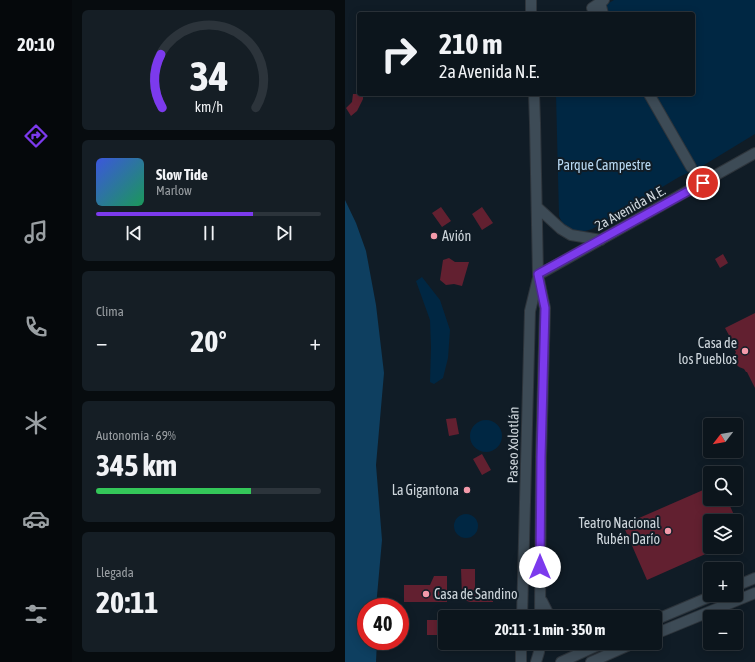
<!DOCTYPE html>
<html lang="es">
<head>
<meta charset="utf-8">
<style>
  :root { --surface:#0c151c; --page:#151e25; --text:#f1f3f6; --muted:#9a9fa3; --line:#2c343b; --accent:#7c3aed }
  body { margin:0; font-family:"Asap Condensed",sans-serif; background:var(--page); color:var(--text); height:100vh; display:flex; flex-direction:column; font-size:15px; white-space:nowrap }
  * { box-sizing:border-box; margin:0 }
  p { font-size:13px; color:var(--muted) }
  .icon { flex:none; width:22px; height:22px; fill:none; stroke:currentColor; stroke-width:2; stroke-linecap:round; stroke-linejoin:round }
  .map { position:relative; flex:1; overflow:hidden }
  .drawer { display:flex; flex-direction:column; gap:10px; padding:10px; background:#070c0f; width:273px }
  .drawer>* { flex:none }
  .banner { position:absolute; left:12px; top:12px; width:338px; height:84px; border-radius:4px; box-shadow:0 2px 10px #0003,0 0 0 1px var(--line); background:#0c151c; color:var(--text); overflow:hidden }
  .needle { width:26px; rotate:239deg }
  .controls { position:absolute; left:358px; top:418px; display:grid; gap:8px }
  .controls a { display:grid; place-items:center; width:40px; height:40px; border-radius:4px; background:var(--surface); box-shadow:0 2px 10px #0003,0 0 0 1px var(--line); font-size:20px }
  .speed { position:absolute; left:12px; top:598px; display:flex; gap:8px; font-size:20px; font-weight:700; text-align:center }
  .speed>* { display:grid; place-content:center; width:52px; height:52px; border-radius:50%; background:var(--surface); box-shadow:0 2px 10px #0003,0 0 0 1px var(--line); line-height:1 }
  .speed .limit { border:6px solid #d22; background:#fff; color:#111 }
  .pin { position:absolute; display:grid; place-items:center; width:34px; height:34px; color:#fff; margin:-17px; border:2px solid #fff; border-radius:50%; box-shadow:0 1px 4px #0007 }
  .me { position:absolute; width:44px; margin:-22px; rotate:0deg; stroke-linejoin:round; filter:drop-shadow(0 0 3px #0008) }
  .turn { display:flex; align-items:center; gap:14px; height:84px; padding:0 16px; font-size:18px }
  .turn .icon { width:52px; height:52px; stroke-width:2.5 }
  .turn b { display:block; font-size:28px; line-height:34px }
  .big { font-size:30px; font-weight:700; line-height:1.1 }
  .drawer .widget { flex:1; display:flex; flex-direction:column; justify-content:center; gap:6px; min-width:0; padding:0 14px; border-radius:6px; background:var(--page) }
  .drawer .dial { align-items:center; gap:0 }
  .dial svg { height:104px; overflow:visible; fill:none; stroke:var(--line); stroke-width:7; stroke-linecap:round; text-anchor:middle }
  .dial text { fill:var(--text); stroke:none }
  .song { display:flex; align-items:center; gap:12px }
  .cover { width:48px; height:48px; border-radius:6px; background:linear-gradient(135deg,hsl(230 70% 55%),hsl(150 70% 35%)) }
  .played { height:4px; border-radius:2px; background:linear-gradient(90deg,var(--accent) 70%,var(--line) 70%) }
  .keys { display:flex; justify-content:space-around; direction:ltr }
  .heat { display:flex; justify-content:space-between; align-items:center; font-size:22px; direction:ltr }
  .charge { height:6px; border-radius:3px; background:linear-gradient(90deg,#34c759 69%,var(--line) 0) }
  .trip { position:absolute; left:93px; top:610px; width:224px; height:40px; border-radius:4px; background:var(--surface); box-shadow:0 2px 10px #0003,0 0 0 1px var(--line); font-weight:700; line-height:40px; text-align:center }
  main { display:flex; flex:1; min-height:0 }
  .menu { display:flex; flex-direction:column; width:72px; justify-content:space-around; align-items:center; background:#05080b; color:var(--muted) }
  .menu .icon { width:28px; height:28px }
  .menu .active { color:var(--accent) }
  .menu b { font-size:18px; color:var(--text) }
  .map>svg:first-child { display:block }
</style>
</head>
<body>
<main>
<nav class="menu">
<b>20:10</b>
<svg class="icon active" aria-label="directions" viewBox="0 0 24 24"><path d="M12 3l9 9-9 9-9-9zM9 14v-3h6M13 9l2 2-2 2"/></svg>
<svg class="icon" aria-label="music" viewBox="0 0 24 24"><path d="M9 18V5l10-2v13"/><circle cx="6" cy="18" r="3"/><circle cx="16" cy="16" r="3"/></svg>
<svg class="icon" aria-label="phone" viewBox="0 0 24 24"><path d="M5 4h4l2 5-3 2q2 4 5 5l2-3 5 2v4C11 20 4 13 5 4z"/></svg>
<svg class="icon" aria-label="climate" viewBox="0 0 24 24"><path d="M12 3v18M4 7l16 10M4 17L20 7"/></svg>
<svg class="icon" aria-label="car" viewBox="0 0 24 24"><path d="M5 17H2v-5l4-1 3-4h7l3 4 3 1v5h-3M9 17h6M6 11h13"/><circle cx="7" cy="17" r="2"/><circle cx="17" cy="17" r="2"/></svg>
<svg class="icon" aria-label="filters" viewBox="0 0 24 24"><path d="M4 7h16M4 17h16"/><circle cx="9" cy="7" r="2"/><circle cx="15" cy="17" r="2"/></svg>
</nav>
<section class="drawer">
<div class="widget dial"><svg viewBox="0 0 100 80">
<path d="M14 69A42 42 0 1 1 86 69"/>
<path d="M14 69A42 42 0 0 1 13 28" stroke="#7c3aed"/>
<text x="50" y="56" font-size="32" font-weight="700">34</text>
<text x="50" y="72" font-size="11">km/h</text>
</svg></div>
<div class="widget">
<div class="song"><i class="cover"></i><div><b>Slow Tide</b><p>Marlow</p></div></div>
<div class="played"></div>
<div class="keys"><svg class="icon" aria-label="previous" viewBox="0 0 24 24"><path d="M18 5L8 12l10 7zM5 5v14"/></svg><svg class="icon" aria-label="pause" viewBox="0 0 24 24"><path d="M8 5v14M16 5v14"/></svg><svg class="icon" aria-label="next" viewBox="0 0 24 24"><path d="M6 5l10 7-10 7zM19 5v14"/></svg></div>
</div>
<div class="widget"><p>Clima</p>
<div class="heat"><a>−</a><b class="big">20°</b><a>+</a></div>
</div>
<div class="widget"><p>Autonomía · 69%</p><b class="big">345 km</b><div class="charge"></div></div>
<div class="widget"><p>Llegada</p><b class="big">20:11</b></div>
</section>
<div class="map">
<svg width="410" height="662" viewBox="0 0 410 662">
  <rect width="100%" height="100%" fill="#101c26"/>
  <path fill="#002743" d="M 269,0 L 410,0 L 410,134 L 359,165 L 334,177 L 247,229 C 230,235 221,233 214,216 L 211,94 L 348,94 L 348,14 L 245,14 Z
    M 77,277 L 95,300 L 105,330 L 103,358 L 98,378 L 89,384 L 85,382 L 86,347 L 85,320 L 71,281 Z
    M125 436a16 16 0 1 1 32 0a16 16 0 1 1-32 0Z
    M109 526a12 12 0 1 1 24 0a12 12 0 1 1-24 0Z"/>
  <path fill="#0e3f60" d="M 0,200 L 11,223 L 21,251 L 31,305 L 39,373 L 31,465 L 37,540 L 31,607 L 21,607 L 21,641 L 32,641 L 31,662 L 0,662 Z"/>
  <path fill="#622030" d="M 8,94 L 18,94 L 18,99 L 12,111 L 6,116 L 1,108 L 7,102 Z
    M 96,207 L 106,221 L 97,227 L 87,213 Z
    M 137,207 L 148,223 L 137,230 L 127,214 Z
    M 378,254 L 383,263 L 375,268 L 370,259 Z
    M 104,258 L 110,262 L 124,262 L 117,286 L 109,284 L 101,285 L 95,280 L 98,260 Z
    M 410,313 L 410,388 L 402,372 L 401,372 L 399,369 L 394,367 L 390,363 L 388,358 L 391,352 L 388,347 L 390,346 L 380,328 Z
    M 111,418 L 114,434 L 104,436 L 101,419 Z
    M 137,454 L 146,470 L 137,475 L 128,459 Z
    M 365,487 L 365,499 L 382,499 L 399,538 L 391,541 L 391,521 L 365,521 L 365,552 L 302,580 L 278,525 Z
    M 116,569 L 130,569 L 130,593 L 148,593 L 148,602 L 125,602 L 119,600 L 117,596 Z
    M 89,576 L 102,576 L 102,602 L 59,602 L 59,585 L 85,585 Z
    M 82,620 L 100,620 L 100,635 L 82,635 Z"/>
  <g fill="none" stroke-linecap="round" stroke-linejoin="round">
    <defs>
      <path id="minor" d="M 186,0 L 186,14
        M 255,2 L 258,14
        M 247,8 L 259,0
        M 189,94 L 190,123 L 193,275 L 200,308 L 196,457 L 195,617
        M 304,94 L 346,167
        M 192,207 L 216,229 L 226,235 L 256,240
        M 193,275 L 410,153
        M 391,586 L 410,578
        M 197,601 L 205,617
        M 177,617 L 185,311 L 193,278
        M 310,620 L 369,595
        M 310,634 L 410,593
        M 176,662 L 176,643
        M 191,662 L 194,652 L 195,643
        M 216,662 L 258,643
        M 246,662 L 289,643"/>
    </defs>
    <use href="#minor" stroke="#2e353c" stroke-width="12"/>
    <use href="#minor" stroke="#3d4b56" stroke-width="10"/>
  </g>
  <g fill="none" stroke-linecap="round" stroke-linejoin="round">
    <defs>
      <path id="route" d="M 195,567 L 196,457 L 200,308 L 193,274 L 358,183"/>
    </defs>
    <use href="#route" stroke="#51269a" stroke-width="10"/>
    <use href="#route" stroke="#7c3aed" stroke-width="7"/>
  </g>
  <g fill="#f39aaa" stroke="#101c26" stroke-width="1.5">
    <circle cx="89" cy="236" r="4"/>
    <circle cx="400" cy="351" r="4"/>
    <circle cx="122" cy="490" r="4"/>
    <circle cx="323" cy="531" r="4"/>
    <circle cx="81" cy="594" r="4"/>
  </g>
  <g text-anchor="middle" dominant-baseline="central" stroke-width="4" stroke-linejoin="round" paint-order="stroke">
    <g font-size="14" fill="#b8d8f2" stroke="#101c26">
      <text x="259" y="165">Parque Campestre</text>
    </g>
    <g font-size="14" fill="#ced6dc" stroke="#101c26">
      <text transform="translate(285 208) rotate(-29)">2a Avenida N.E.</text>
      <text transform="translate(168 445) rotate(-89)">Paseo Xolotlán</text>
    </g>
    <g font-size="14" fill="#ced6dc" stroke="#101c26" text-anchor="end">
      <text x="97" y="236" text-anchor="start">Avión</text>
      <text x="392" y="343">Casa de<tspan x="392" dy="16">los Pueblos</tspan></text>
      <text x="114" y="490">La Gigantona</text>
      <text x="315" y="523">Teatro Nacional<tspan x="315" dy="16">Rubén Darío</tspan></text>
      <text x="89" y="594" text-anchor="start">Casa de Sandino</text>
    </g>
  </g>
</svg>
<div class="controls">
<a><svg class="needle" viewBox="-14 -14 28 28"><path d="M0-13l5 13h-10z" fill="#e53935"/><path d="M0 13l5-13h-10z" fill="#9a9fa3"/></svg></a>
<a><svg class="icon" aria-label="search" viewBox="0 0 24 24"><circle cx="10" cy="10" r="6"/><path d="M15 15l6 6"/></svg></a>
<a><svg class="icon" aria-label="layers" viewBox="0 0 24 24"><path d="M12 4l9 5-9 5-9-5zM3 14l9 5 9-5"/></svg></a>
<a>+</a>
<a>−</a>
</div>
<div class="speed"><div class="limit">40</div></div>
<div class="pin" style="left:358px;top:183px;background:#d93025"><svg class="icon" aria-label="arrive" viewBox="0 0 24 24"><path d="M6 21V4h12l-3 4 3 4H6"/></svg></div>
<svg class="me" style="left:195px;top:567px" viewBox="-20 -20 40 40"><circle r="19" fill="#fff"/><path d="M0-13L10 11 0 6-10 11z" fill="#7c3aed"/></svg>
<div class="trip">20:11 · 1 min · 350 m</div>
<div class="banner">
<div class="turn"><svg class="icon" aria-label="right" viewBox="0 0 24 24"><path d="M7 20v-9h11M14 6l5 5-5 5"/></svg><div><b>210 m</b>2a Avenida N.E.</div></div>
</div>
</div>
</main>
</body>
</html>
